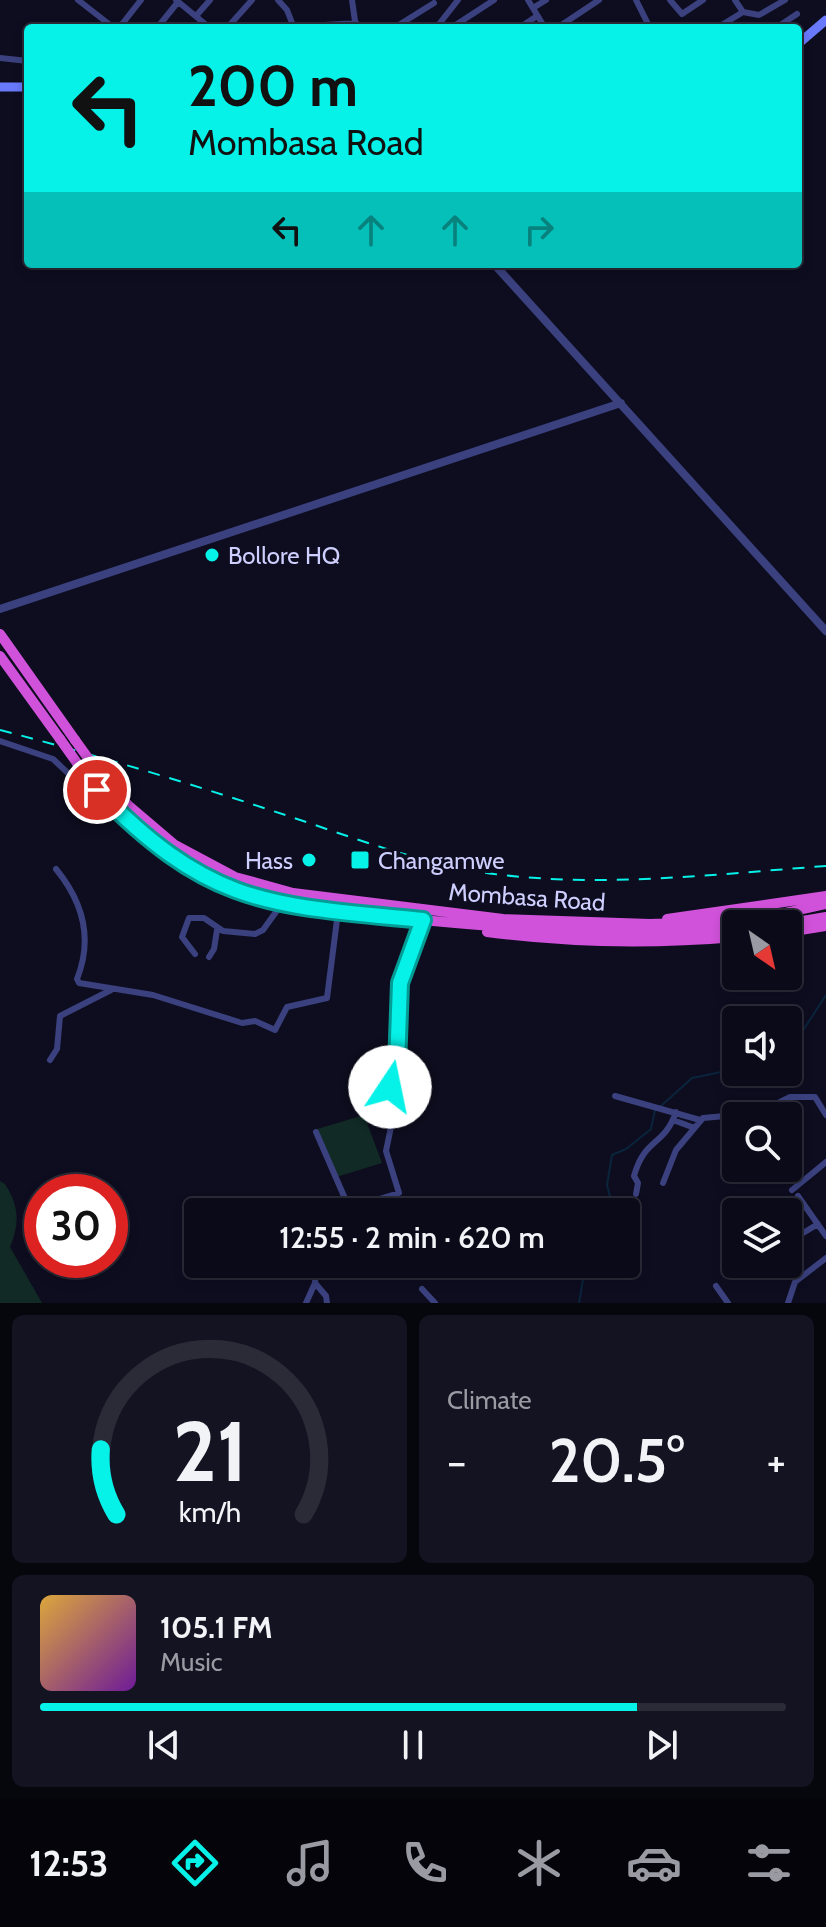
<!DOCTYPE html>
<html lang="en">
<head>
<meta charset="utf-8">
<style>
  :root { --surface:#0a0a18; --page:#131321; --text:#f1f3f6; --muted:#999aa2; --line:#2a2b37; --accent:#06f1e7 }
  body { margin:0; font-family:Cabin,sans-serif; background:var(--page); color:var(--text); height:100vh; display:flex; flex-direction:column; font-size:30px; white-space:nowrap }
  * { box-sizing:border-box; margin:0 }
  p { font-size:26px; color:var(--muted) }
  .icon { flex:none; width:44px; height:44px; fill:none; stroke:currentColor; stroke-width:2; stroke-linecap:round; stroke-linejoin:round }
  .map { position:relative; height:1303px; overflow:hidden }
  .details { display:flex; flex-direction:column; gap:12px; padding:12px; background:#06060d; flex:1 }
  .details>* { flex:none }
  .top-card { position:absolute; left:24px; top:24px; width:778px; height:244px; border-radius:8px; box-shadow:0 4px 12px #0003,0 0 0 2px var(--line); background:#06f1e7; color:#111; overflow:hidden }
  .needle { width:52px; rotate:146deg }
  .tools { position:absolute; left:722px; top:910px; display:grid; gap:16px }
  .tools a { display:grid; place-items:center; width:80px; height:80px; border-radius:8px; background:var(--surface); box-shadow:0 4px 12px #0003,0 0 0 2px var(--line); font-size:40px }
  .speed { position:absolute; left:24px; top:1174px; display:flex; gap:16px; font-size:40px; font-weight:700; text-align:center }
  .speed>* { display:grid; place-content:center; width:104px; height:104px; border-radius:50%; background:var(--surface); box-shadow:0 4px 12px #0003,0 0 0 2px var(--line); line-height:1 }
  .speed .limit { border:12px solid #d22; background:#fff; color:#111 }
  .pin { position:absolute; display:grid; place-items:center; width:68px; height:68px; color:#fff; margin:-34px; border:4px solid #fff; border-radius:50%; box-shadow:0 2px 8px #0007 }
  .me { position:absolute; width:88px; margin:-44px; rotate:11deg; stroke-linejoin:round; filter:drop-shadow(0 0 6px #0008) }
  .turn { display:flex; align-items:center; gap:28px; height:168px; padding:0 32px; font-size:36px }
  .turn .icon { width:104px; height:104px; stroke-width:2.5 }
  .turn b { display:block; font-size:56px; line-height:68px }
  .lanes { display:flex; align-items:center; height:76px; padding:0 32px; background:#0003; justify-content:center; gap:40px; direction:ltr }
  .lanes .off { opacity:.35 }
  .big { font-size:60px; font-weight:600; line-height:1.1 }
  .details .card { flex:1; display:flex; flex-direction:column; justify-content:center; gap:12px; min-width:0; padding:0 28px; border-radius:12px; background:var(--page) }
  .details .dial { align-items:center; gap:0 }
  .dial svg { height:208px; overflow:visible; fill:none; stroke:var(--line); stroke-width:7; stroke-linecap:round; text-anchor:middle }
  .dial text { fill:var(--text); stroke:none }
  .song { display:flex; align-items:center; gap:24px }
  .cover { width:96px; height:96px; border-radius:12px; background:linear-gradient(135deg,hsl(40 70% 55%),hsl(280 70% 35%)) }
  .played { height:8px; border-radius:4px; background:linear-gradient(90deg,var(--accent) 80%,var(--line) 80%) }
  .keys { display:flex; justify-content:space-around; direction:ltr }
  .heat { display:flex; justify-content:space-between; align-items:center; font-size:44px; direction:ltr }
  .details .tiles { flex:1; display:grid; gap:12px; grid-template-columns:1fr 1fr }
  .card:last-child { grid-column:span 2 }
  .trip { position:absolute; left:184px; top:1198px; width:456px; height:80px; border-radius:8px; background:var(--surface); box-shadow:0 4px 12px #0003,0 0 0 2px var(--line); font-weight:600; line-height:80px; text-align:center }
  .dock { display:flex; height:128px; justify-content:space-around; align-items:center; background:#04040a; color:var(--muted) }
  .dock .icon { width:56px; height:56px }
  .dock .active { color:var(--accent) }
  .dock b { font-size:36px; color:var(--text) }
  .map>svg:first-child { display:block }
</style>
</head>
<body>
<div class="map">
<svg width="826" height="1303" viewBox="0 0 826 1303">
  <rect width="100%" height="100%" fill="#0e0d20"/>
  <path fill="#112a25" d="M 364,1115 L 382,1163 L 333,1178 L 314,1130 Z
    M 0,1181 L 5,1184 C 19,1206 20,1223 10,1247 L 42,1303 L 0,1303 Z"/>
  <g fill="none" stroke-linecap="round" stroke-linejoin="round">
    <path stroke="#0a243c" stroke-width="2" d="M 788,1032 L 804,1029 L 826,995
      M 661,1106 L 692,1078 L 736,1069
      M 607,1212 L 611,1200 L 607,1185 L 612,1155 L 626,1149 L 651,1129 L 655,1110
      M 579,1303 L 584,1274 L 592,1264"/>
    <path stroke="#3a417e" stroke-width="6" d="M 78,0 L 114,28
      M 176,0 L 210,28
      M 278,0 L 287,10 L 294,28
      M 352,0 L 356,28
      M 528,0 L 545,28
      M 636,0 L 650,28
      M 670,0 L 682,14 L 703,0
      M 735,0 L 743,12 L 759,15 L 785,0
      M 533,8 L 546,0
      M 196,16 L 210,0
      M 230,25 L 294,27 L 356,23
      M 119,28 L 141,0
      M 157,28 L 178,2
      M 227,28 L 252,0
      M 394,28 L 434,3
      M 436,28 L 458,0
      M 451,28 L 494,0
      M 519,28 L 537,16
      M 557,28 L 599,0
      M 616,28 L 619,26
      M 717,28 L 743,12
      M 776,28 L 797,14
      M 0,58 L 28,61
      M 0,741 L 53,759 L 70,775 L 94,789
      M 56,869 C 83,902 93,939 77,979 L 79,983 L 153,995 L 242,1023 L 255,1021 L 275,1030 L 287,1007 L 327,998 L 338,912
      M 195,954 L 182,937 L 189,918 L 204,918 L 223,931 L 255,934 L 263,930 L 281,905
      M 209,957 L 214,949 L 217,930
      M 50,1060 L 57,1049 L 60,1016 L 111,990
      M 615,1096 L 700,1120
      M 673,1120 L 692,1127
      M 316,1132 L 350,1210
      M 663,1183 L 676,1150 L 703,1118 L 758,1113 L 790,1097 L 815,1097 L 826,1115
      M 792,1190 L 826,1162
      M 636,1194 L 638,1183 L 634,1176 C 645,1137 664,1147 676,1112
      M 798,1196 L 826,1236
      M 348,1212 L 353,1207 L 399,1193 L 386,1151 L 392,1122 L 389,1089 L 397,1067 L 400,983 L 423,920
      M 788,1242 L 818,1224
      M 316,1264 L 315,1283 L 326,1296 L 327,1303
      M 716,1286 L 728,1303
      M 422,1289 L 435,1303
      M 306,1303 L 315,1283
      M 788,1303 L 795,1282 L 826,1258"/>
    <path stroke="#3a417e" stroke-width="8" d="M 494,264 L 826,631
      M 0,609 L 621,403"/>
    <path stroke="#6879fb" stroke-width="9" d="M 798,44 L 826,20
      M 0,87 L 28,87"/>
    <path stroke="#d052da" stroke-width="10" d="M 0,634 L 75,740
      M 0,656 L 60,739
      M 77,763 C 113,811 157,857 212,882 C 273,909 337,912 402,918 C 513,929 625,938 736,929
      M 93,765 L 128,805 L 175,845 L 235,877 L 293,893 L 503,919 L 650,924 L 753,920 L 826,904
      M 667,919 L 826,896
      M 785,924 L 826,917
      M 487,932 C 570,943 653,944 736,937
      M 788,932 L 826,926"/>
    <path stroke="#06f1e7" stroke-width="2" stroke-dasharray="12 10" stroke-linecap="butt" d="M 0,730 C 92,754 182,781 273,811 C 344,834 419,864 494,874 C 604,888 716,874 826,866"/>
    <path stroke="#d052da" stroke-width="10" d="M 60,739 L 77,763
      M 75,740 L 93,765"/>
  </g>
  <g fill="none" stroke-linecap="round" stroke-linejoin="round">
    <defs>
      <path id="route" d="M 97,790 C 211,907 269,905 423,920 L 400,983 L 397,1067 L 390,1087"/>
    </defs>
    <use href="#route" stroke="#049d96" stroke-width="20"/>
    <use href="#route" stroke="#06f1e7" stroke-width="14"/>
  </g>
  <g fill="#06f1e7" stroke="#0e0d20" stroke-width="3">
    <circle cx="212" cy="555" r="8"/>
    <circle cx="309" cy="860" r="8"/>
    <rect x="350" y="850" width="20" height="20" rx="4"/>
  </g>
  <g text-anchor="middle" dominant-baseline="central" stroke-width="8" stroke-linejoin="round" paint-order="stroke">
    <g font-size="24" fill="#cecffe" stroke="#0e0d20" text-anchor="start">
      <text x="228" y="555">Bollore HQ</text>
      <text x="293" y="860" text-anchor="end">Hass</text>
      <text x="378" y="860">Changamwe</text>
    </g>
    <g font-size="24" fill="#cecffe" stroke="#0e0d20">
      <text transform="translate(527 897) rotate(4)">Mombasa Road</text>
    </g>
  </g>
</svg>
<div class="tools">
<a><svg class="needle" viewBox="-14 -14 28 28"><path d="M0-13l5 13h-10z" fill="#e53935"/><path d="M0 13l5-13h-10z" fill="#999aa2"/></svg></a>
<a><svg class="icon" aria-label="sound" viewBox="0 0 24 24"><path d="M4 9h4l5-4v14l-5-4H4zM17 9q2 3 0 6"/></svg></a>
<a><svg class="icon" aria-label="search" viewBox="0 0 24 24"><circle cx="10" cy="10" r="6"/><path d="M15 15l6 6"/></svg></a>
<a><svg class="icon" aria-label="layers" viewBox="0 0 24 24"><path d="M12 4l9 5-9 5-9-5zM3 14l9 5 9-5"/></svg></a>
</div>
<div class="speed"><div class="limit">30</div></div>
<div class="pin" style="left:97px;top:790px;background:#d93025"><svg class="icon" aria-label="arrive" viewBox="0 0 24 24"><path d="M6 21V4h12l-3 4 3 4H6"/></svg></div>
<svg class="me" style="left:390px;top:1087px" viewBox="-20 -20 40 40"><circle r="19" fill="#fff"/><path d="M0-13L10 11 0 6-10 11z" fill="#06f1e7"/></svg>
<div class="trip">12:55 · 2 min · 620 m</div>
<div class="top-card">
<div class="turn"><svg class="icon" aria-label="left" viewBox="0 0 24 24"><path d="M17 20v-9H6M10 6l-5 5 5 5"/></svg><div><b>200 m</b>Mombasa Road</div></div>
<div class="lanes"><svg class="icon" aria-label="left" viewBox="0 0 24 24"><path d="M17 20v-9H6M10 6l-5 5 5 5"/></svg><svg class="icon off" aria-label="ahead" viewBox="0 0 24 24"><path d="M12 20V5M6 11l6-6 6 6"/></svg><svg class="icon off" aria-label="ahead" viewBox="0 0 24 24"><path d="M12 20V5M6 11l6-6 6 6"/></svg><svg class="icon off" aria-label="right" viewBox="0 0 24 24"><path d="M7 20v-9h11M14 6l5 5-5 5"/></svg></div>
</div>
</div>
<section class="details">
<div class="tiles">
<div class="card dial"><svg viewBox="0 0 100 80">
<path d="M14 69A42 42 0 1 1 86 69"/>
<path d="M14 69A42 42 0 0 1 8 44" stroke="#06f1e7"/>
<text x="50" y="56" font-size="32" font-weight="700">21</text>
<text x="50" y="72" font-size="11">km/h</text>
</svg></div>
<div class="card"><p>Climate</p>
<div class="heat"><a>−</a><b class="big">20.5°</b><a>+</a></div>
</div>
<div class="card">
<div class="song"><i class="cover"></i><div><b>105.1 FM</b><p>Music</p></div></div>
<div class="played"></div>
<div class="keys"><svg class="icon" aria-label="previous" viewBox="0 0 24 24"><path d="M18 5L8 12l10 7zM5 5v14"/></svg><svg class="icon" aria-label="pause" viewBox="0 0 24 24"><path d="M8 5v14M16 5v14"/></svg><svg class="icon" aria-label="next" viewBox="0 0 24 24"><path d="M6 5l10 7-10 7zM19 5v14"/></svg></div>
</div>
</div>
</section>
<nav class="dock">
<b>12:53</b>
<svg class="icon active" aria-label="directions" viewBox="0 0 24 24"><path d="M12 3l9 9-9 9-9-9zM9 14v-3h6M13 9l2 2-2 2"/></svg>
<svg class="icon" aria-label="music" viewBox="0 0 24 24"><path d="M9 18V5l10-2v13"/><circle cx="6" cy="18" r="3"/><circle cx="16" cy="16" r="3"/></svg>
<svg class="icon" aria-label="phone" viewBox="0 0 24 24"><path d="M5 4h4l2 5-3 2q2 4 5 5l2-3 5 2v4C11 20 4 13 5 4z"/></svg>
<svg class="icon" aria-label="climate" viewBox="0 0 24 24"><path d="M12 3v18M4 7l16 10M4 17L20 7"/></svg>
<svg class="icon" aria-label="car" viewBox="0 0 24 24"><path d="M5 17H2v-5l4-1 3-4h7l3 4 3 1v5h-3M9 17h6M6 11h13"/><circle cx="7" cy="17" r="2"/><circle cx="17" cy="17" r="2"/></svg>
<svg class="icon" aria-label="filters" viewBox="0 0 24 24"><path d="M4 7h16M4 17h16"/><circle cx="9" cy="7" r="2"/><circle cx="15" cy="17" r="2"/></svg>
</nav>
</body>
</html>
